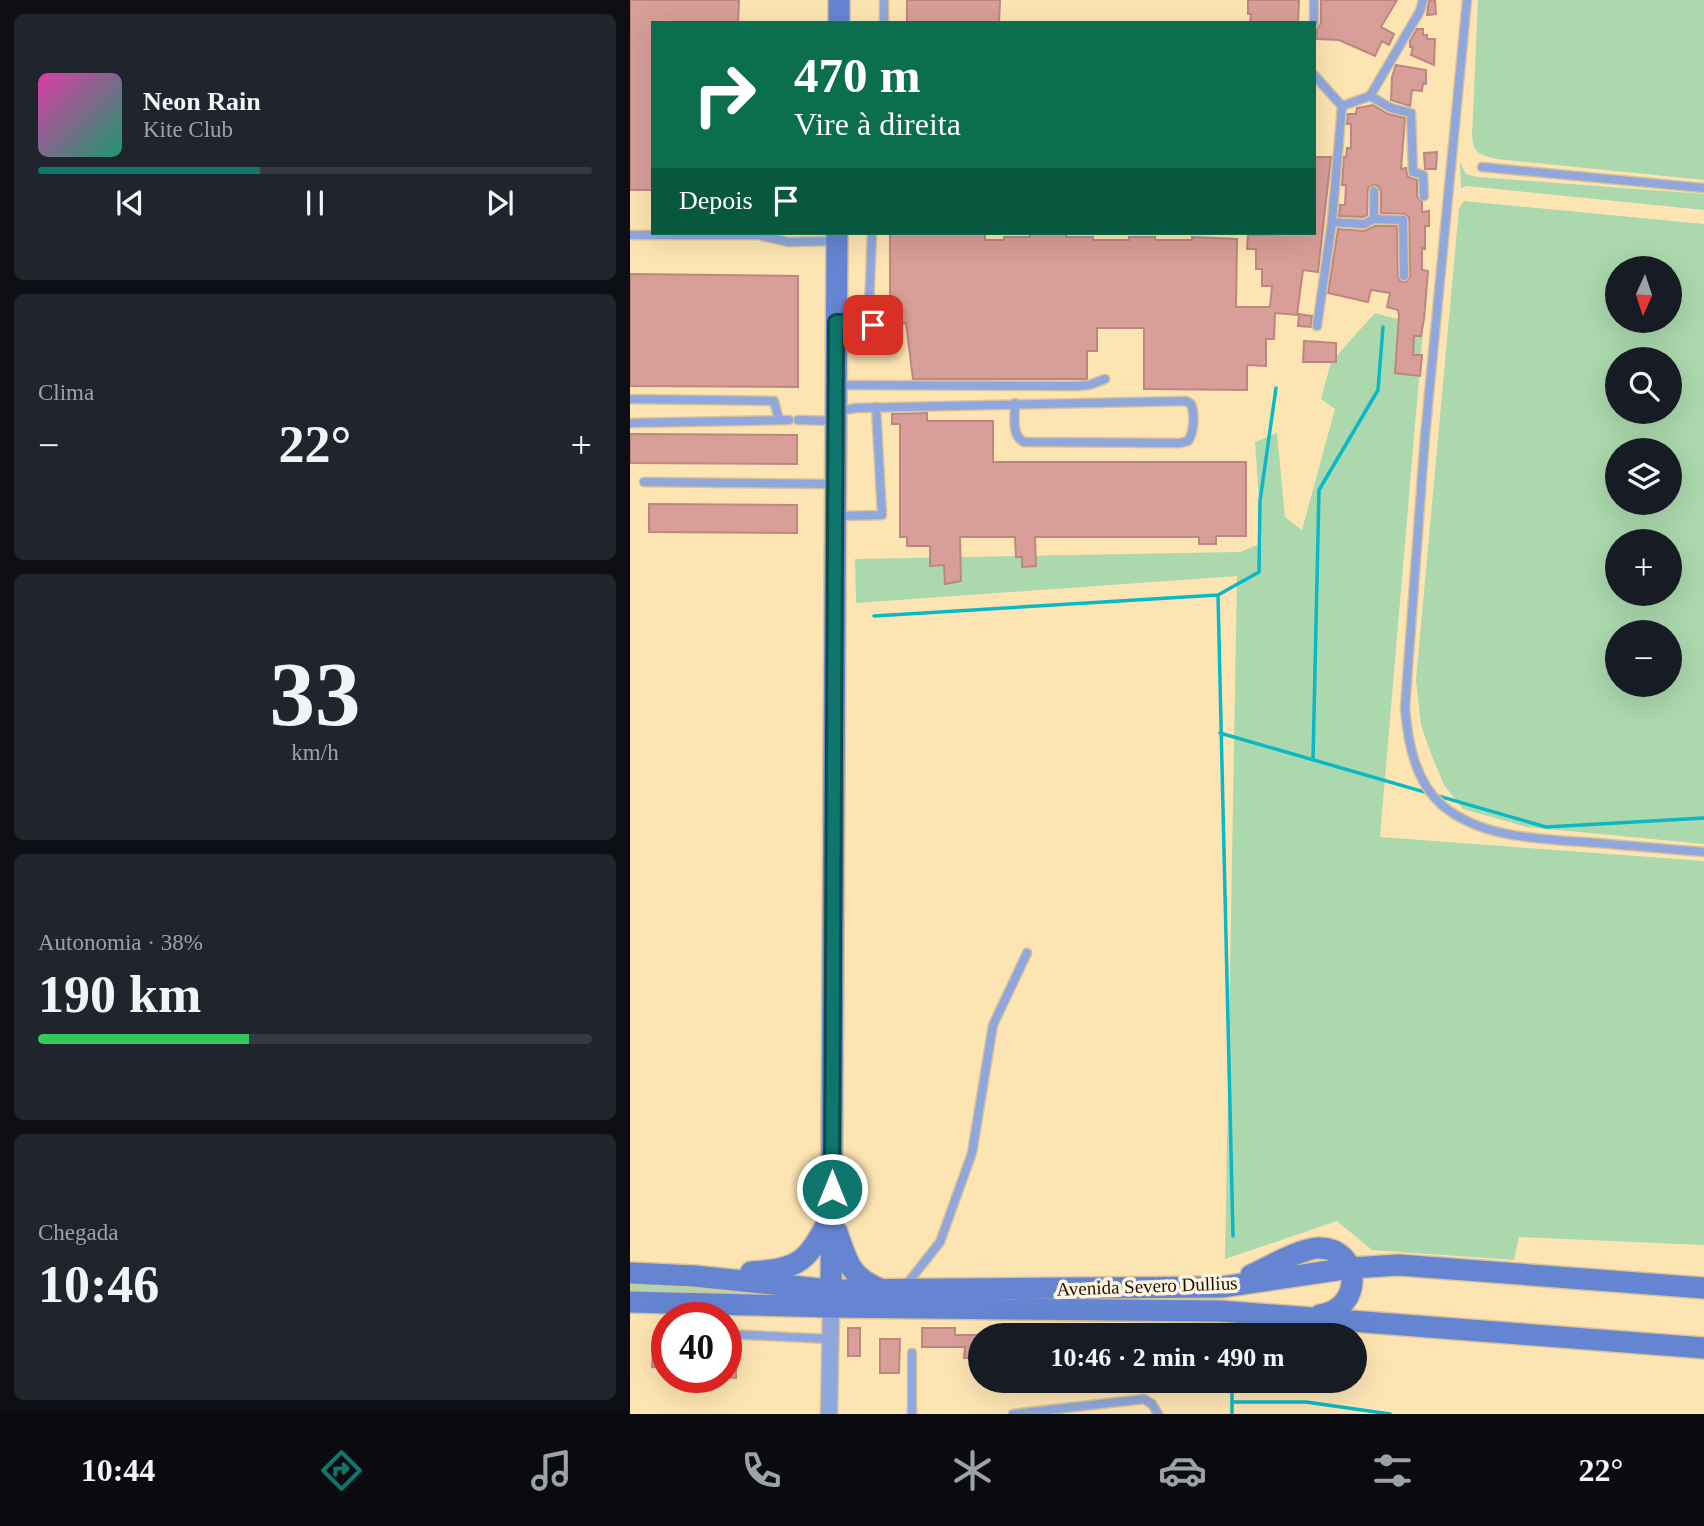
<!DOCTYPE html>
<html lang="pt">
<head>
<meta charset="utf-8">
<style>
  :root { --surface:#171b24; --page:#20242c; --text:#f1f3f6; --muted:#9ea1a6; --line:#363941; --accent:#0f766e }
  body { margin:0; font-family:"Times New Roman",serif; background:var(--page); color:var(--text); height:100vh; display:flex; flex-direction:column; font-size:26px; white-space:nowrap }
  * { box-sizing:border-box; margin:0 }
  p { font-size:23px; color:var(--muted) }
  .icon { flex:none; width:38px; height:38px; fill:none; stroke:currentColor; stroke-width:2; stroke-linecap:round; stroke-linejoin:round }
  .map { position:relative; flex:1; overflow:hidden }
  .panel { display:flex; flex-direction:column; gap:14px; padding:14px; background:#0d0f14; width:630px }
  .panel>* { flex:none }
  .hud { position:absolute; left:21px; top:21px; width:665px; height:214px; border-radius:0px; box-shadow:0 7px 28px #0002; background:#0b6e4f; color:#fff; overflow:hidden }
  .needle { width:46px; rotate:183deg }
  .buttons { position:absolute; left:975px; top:256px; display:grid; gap:14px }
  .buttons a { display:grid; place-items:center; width:77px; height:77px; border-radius:50%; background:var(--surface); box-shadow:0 7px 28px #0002; font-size:35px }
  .speed { position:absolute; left:21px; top:1302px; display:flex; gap:14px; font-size:35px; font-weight:700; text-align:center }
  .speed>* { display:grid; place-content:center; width:91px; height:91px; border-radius:50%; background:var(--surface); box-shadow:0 7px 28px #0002; line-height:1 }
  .speed .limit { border:10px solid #d22; background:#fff; color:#111 }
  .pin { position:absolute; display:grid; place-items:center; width:60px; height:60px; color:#fff; margin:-30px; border-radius:14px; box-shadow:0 4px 10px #0006 }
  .me { position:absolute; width:77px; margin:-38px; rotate:0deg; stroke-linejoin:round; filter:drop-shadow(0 0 5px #0008) }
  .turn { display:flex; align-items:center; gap:24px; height:147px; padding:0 28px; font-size:32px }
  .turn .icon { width:91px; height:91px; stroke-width:2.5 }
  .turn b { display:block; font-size:49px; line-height:60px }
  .then { display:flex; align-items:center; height:66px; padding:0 28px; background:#0003; gap:14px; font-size:26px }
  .big { font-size:52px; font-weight:700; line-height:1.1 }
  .panel .widget { flex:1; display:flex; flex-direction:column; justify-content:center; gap:10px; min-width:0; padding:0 24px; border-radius:10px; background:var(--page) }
  .panel .dial { align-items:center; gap:0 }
  .dial b { font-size:91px; line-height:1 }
  .song { display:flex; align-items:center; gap:21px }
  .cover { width:84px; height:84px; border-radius:10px; background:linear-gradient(135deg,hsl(320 70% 55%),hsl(160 70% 35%)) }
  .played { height:7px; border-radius:4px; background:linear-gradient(90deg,var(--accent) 40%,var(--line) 40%) }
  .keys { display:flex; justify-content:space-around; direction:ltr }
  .heat { display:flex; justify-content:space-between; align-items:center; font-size:38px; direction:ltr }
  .charge { height:10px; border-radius:5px; background:linear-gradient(90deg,#34c759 38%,var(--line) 0) }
  .trip { position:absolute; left:338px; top:1323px; width:399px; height:70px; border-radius:35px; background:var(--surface); box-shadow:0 7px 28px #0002; font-weight:700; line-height:70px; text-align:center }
  .tab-bar { display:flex; height:112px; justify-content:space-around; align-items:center; background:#090b0e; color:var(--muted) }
  .tab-bar .icon { width:49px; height:49px }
  .tab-bar .selected { color:var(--accent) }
  .tab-bar b { font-size:32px; color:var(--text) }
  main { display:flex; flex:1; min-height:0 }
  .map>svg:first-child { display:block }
</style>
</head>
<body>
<main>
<section class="panel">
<div class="widget">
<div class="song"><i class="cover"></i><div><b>Neon Rain</b><p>Kite Club</p></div></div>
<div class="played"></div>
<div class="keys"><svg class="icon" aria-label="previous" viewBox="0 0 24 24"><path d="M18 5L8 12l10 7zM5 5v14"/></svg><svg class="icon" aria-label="pause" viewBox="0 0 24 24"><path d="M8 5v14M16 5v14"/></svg><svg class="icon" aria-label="next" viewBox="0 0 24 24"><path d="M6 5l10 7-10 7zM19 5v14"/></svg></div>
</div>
<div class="widget"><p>Clima</p>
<div class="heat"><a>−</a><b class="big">22°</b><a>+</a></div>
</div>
<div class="widget dial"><b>33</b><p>km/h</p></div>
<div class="widget"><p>Autonomia · 38%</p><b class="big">190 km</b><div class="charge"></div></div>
<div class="widget"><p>Chegada</p><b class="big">10:46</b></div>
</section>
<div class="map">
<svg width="1074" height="1414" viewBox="0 0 1074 1414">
  <rect width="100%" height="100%" fill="#fde5b3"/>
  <path fill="#abd8ad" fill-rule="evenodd" d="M 848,0 L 1074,0 L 1074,180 L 866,159 C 849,154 843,154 842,135 Z
    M 830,162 L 836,174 L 847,177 L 1074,194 L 1074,210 L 837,186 L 831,188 Z
    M 834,201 L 1074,224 L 1074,844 L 897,827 L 833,809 L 814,785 L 800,751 L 791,725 L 786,680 L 829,208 ZM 987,268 L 1040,268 L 1040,320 L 987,320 ZM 987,359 L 1040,359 L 1040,411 L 987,411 ZM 987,450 L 1040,450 L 1040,502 L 987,502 ZM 987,541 L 1040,541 L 1040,593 L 987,593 ZM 987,632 L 1040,632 L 1040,684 L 987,684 Z
    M 745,313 L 763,318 L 794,319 L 750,837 L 1074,861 L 1074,1245 L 889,1237 L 884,1260 L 742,1250 L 707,1221 L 595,1259 L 607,576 L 226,603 L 225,559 L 610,552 L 632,543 L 625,442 L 647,433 L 655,517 L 672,530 L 705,409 L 691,399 L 701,362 Z
    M 0,1282 L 115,1293 L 0,1293 Z"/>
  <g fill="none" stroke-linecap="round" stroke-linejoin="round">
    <path stroke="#0ab8c8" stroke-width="3.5" d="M 588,595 L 629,572 L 630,501 L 646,388
      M 244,616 L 588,595 L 603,1236
      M 590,733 L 916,827 L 1074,818
      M 683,760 L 689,490 L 748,390 L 753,327
      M 602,1402 L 676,1402 L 760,1414
      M 602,1414 L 602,1381"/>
  </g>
  <path fill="#d89e98" stroke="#be8680" stroke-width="2" d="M 0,0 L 109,0 L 108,23 L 23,23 L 23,190 L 0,190 Z
    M 277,0 L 370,0 L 369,23 L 277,23 Z
    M 618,0 L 669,0 L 668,23 L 620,23 L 621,14 L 618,14 Z
    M 691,0 L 767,0 L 751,27 L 764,34 L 759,45 L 752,41 L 745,56 L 709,40 L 687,39 L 687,29 L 691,23 Z
    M 799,0 L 805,0 L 806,14 L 797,15 Z
    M 787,29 L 793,29 L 793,35 L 797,35 L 797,39 L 805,39 L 804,65 L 781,55 L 783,47 L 780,47 L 780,41 Z
    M 766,65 L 796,70 L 796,84 L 793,83 L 792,91 L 782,90 L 780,106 L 761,100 L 762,77 Z
    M 743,105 L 758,114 L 775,118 L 771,169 L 776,168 L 778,177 L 787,180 L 787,196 L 792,202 L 792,212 L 799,211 L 799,226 L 795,226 L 795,249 L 792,248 L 792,270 L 798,271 L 794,319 L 791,336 L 784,336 L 783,355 L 792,355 L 790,376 L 765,373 L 769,316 L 768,310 L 757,307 L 760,293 L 741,290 L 738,302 L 698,293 L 708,229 L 734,231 L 745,226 L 767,226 L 768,277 L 770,281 L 775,282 L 780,277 L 779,217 L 774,214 L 751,213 L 751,191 L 748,186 L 743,185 L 738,188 L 737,215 L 733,217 L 709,216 L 710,205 L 715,205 L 716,185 L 712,185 L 714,157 L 716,157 L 717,148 L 721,148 L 721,124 L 717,124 L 718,114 L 726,114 L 727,108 Z
    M 807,152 L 806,169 L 795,169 L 794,153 Z
    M 684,157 L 701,157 L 688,272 L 673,270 L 667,315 L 645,313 L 644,339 L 636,339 L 636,366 L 617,365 L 617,390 L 514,389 L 514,328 L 467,328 L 467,351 L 457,351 L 457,379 L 283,379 L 276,323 L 271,324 L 271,314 L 260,314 L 260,233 L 355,233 L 355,240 L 374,240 L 374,237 L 400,237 L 400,233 L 436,233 L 436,237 L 463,237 L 463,240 L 499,240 L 499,237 L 525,237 L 525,240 L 562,240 L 562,237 L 607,239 L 606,307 L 640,307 L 642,286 L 632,286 L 632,269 L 626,269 L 626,249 L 617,249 L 618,235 L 684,233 Z
    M 0,274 L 168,276 L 168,387 L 0,386 Z
    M 669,314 L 682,316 L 681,327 L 668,326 Z
    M 674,341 L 706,343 L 706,362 L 673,362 Z
    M 297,413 L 297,421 L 363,421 L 363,462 L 616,462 L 616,536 L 586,536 L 586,544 L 569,544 L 569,537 L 405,537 L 406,566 L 392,567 L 392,557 L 386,557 L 385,537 L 330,537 L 331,581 L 315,584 L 314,565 L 300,566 L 300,546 L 277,546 L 277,537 L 270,537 L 270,424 L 262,424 L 262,414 Z
    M 0,434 L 167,435 L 167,464 L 0,463 Z
    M 19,504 L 167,505 L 167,533 L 19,532 Z
    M 218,1328 L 230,1328 L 230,1356 L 218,1356 Z
    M 292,1328 L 325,1328 L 325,1335 L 349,1335 L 349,1358 L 334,1358 L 335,1347 L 292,1347 Z
    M 24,1334 L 37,1335 L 37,1368 L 22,1367 Z
    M 250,1339 L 270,1339 L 269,1373 L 250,1373 Z
    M 96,1363 L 106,1364 L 106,1378 L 96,1377 Z"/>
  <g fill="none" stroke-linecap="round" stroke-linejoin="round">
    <defs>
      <path id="lane" d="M 837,0 L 795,436 L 775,708 C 778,743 785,782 813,806 C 854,840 917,839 967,843 C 1003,846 1038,849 1074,852
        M 254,23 L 254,0
        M 684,23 L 684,0
        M 684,75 L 712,106 L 702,222 L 687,326
        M 740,96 L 761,108 L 781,113 L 783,172 L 793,175 L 794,196
        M 712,106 L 740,96 L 790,11 L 793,0
        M 852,167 L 1074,188
        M 744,219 L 744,191
        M 702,222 L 734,224 L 744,219 L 773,220 L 774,276
        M 0,235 L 130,235 L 140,233
        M 132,236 L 158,242 L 206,241
        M 239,307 L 242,233
        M 208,322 L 225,322 L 260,328
        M 206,385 L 446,386 L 459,385 L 475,379
        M 0,399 L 144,401 L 149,420
        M 209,411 L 226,408 L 556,401 L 561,404 C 565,414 564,433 558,441 L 550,443 L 394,442 C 381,436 385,416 385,403
        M 168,420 L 206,421
        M 0,423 L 159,420
        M 14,482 L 205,484
        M 208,516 L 252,515 L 246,407
        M 276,1285 L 310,1242 L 342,1153 L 363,1025 L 397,953
        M 96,1334 L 200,1339
        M 282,1353 L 282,1414
        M 383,1414 L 514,1399 L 522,1404 L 528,1414"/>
      <path id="street" d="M 199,1414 L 201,1307"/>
      <path id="secondary" d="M 209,23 L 209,0
        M 207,1232 C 217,1261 219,1276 250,1289
        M 121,1272 C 171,1269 177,1261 200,1218
        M 0,1273 L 64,1276 L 201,1290 L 592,1287 L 720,1268 L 769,1265 L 1074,1288
        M 621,1275 C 639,1267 669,1249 688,1248 C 731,1247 735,1308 690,1315
        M 0,1302 L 201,1307 L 590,1311 L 1074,1348
        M 201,1302 L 207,233"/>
    </defs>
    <use href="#lane" stroke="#d9c397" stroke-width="11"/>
    <use href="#street" stroke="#d9c397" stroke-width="19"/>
    <use href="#secondary" stroke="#d9c397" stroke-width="24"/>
    <use href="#lane" stroke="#8fa7dc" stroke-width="8"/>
    <use href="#street" stroke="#8fa7dc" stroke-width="16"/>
    <use href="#secondary" stroke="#6585d3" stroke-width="21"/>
  </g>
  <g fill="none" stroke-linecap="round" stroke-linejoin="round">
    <defs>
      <path id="route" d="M 202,1189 L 206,322 L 225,322 L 243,325"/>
    </defs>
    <use href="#route" stroke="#0a4d48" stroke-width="18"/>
    <use href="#route" stroke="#0f766e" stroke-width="12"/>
  </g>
  <g text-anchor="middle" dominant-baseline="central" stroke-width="7" stroke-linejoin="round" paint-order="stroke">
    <g font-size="19" fill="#1c1302" stroke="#fef4e0">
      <text transform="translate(517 1286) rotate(-2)">Avenida Severo Dullius</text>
    </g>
  </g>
</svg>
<div class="buttons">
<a><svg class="needle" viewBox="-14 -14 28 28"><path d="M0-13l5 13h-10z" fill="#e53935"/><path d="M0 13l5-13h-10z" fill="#9ea1a6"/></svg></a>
<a><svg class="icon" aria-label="search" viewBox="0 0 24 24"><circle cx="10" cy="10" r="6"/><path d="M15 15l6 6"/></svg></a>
<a><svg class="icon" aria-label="layers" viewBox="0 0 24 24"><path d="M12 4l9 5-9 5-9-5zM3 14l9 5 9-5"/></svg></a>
<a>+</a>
<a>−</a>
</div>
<div class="speed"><div class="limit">40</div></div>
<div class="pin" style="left:243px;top:325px;background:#d93025"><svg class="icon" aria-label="arrive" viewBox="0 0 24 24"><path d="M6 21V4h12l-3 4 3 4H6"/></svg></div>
<svg class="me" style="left:202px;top:1189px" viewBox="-20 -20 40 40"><circle r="17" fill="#0f766e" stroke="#fff" stroke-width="3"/><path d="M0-11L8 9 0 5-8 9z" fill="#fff"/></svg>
<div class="trip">10:46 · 2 min · 490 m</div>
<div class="hud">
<div class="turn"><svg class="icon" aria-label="right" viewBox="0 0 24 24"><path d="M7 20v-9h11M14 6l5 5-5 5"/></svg><div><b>470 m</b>Vire à direita</div></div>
<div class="then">Depois<svg class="icon" aria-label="arrive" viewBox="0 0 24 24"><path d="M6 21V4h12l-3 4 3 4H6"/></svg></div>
</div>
</div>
</main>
<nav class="tab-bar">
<b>10:44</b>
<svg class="icon selected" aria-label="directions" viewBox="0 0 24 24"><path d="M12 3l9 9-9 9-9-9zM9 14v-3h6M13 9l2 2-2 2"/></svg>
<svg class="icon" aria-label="music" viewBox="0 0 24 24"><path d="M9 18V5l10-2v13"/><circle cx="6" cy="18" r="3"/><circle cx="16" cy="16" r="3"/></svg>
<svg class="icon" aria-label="phone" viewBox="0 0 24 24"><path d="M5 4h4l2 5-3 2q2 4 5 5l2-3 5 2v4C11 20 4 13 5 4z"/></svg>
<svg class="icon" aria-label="climate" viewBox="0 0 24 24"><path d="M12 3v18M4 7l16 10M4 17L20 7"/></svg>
<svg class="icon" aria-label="car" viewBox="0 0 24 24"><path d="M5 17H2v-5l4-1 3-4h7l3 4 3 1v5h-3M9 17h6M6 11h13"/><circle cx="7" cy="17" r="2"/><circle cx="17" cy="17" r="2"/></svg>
<svg class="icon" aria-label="filters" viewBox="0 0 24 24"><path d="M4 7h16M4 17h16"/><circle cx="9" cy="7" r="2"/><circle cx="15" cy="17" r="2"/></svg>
<b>22°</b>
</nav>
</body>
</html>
